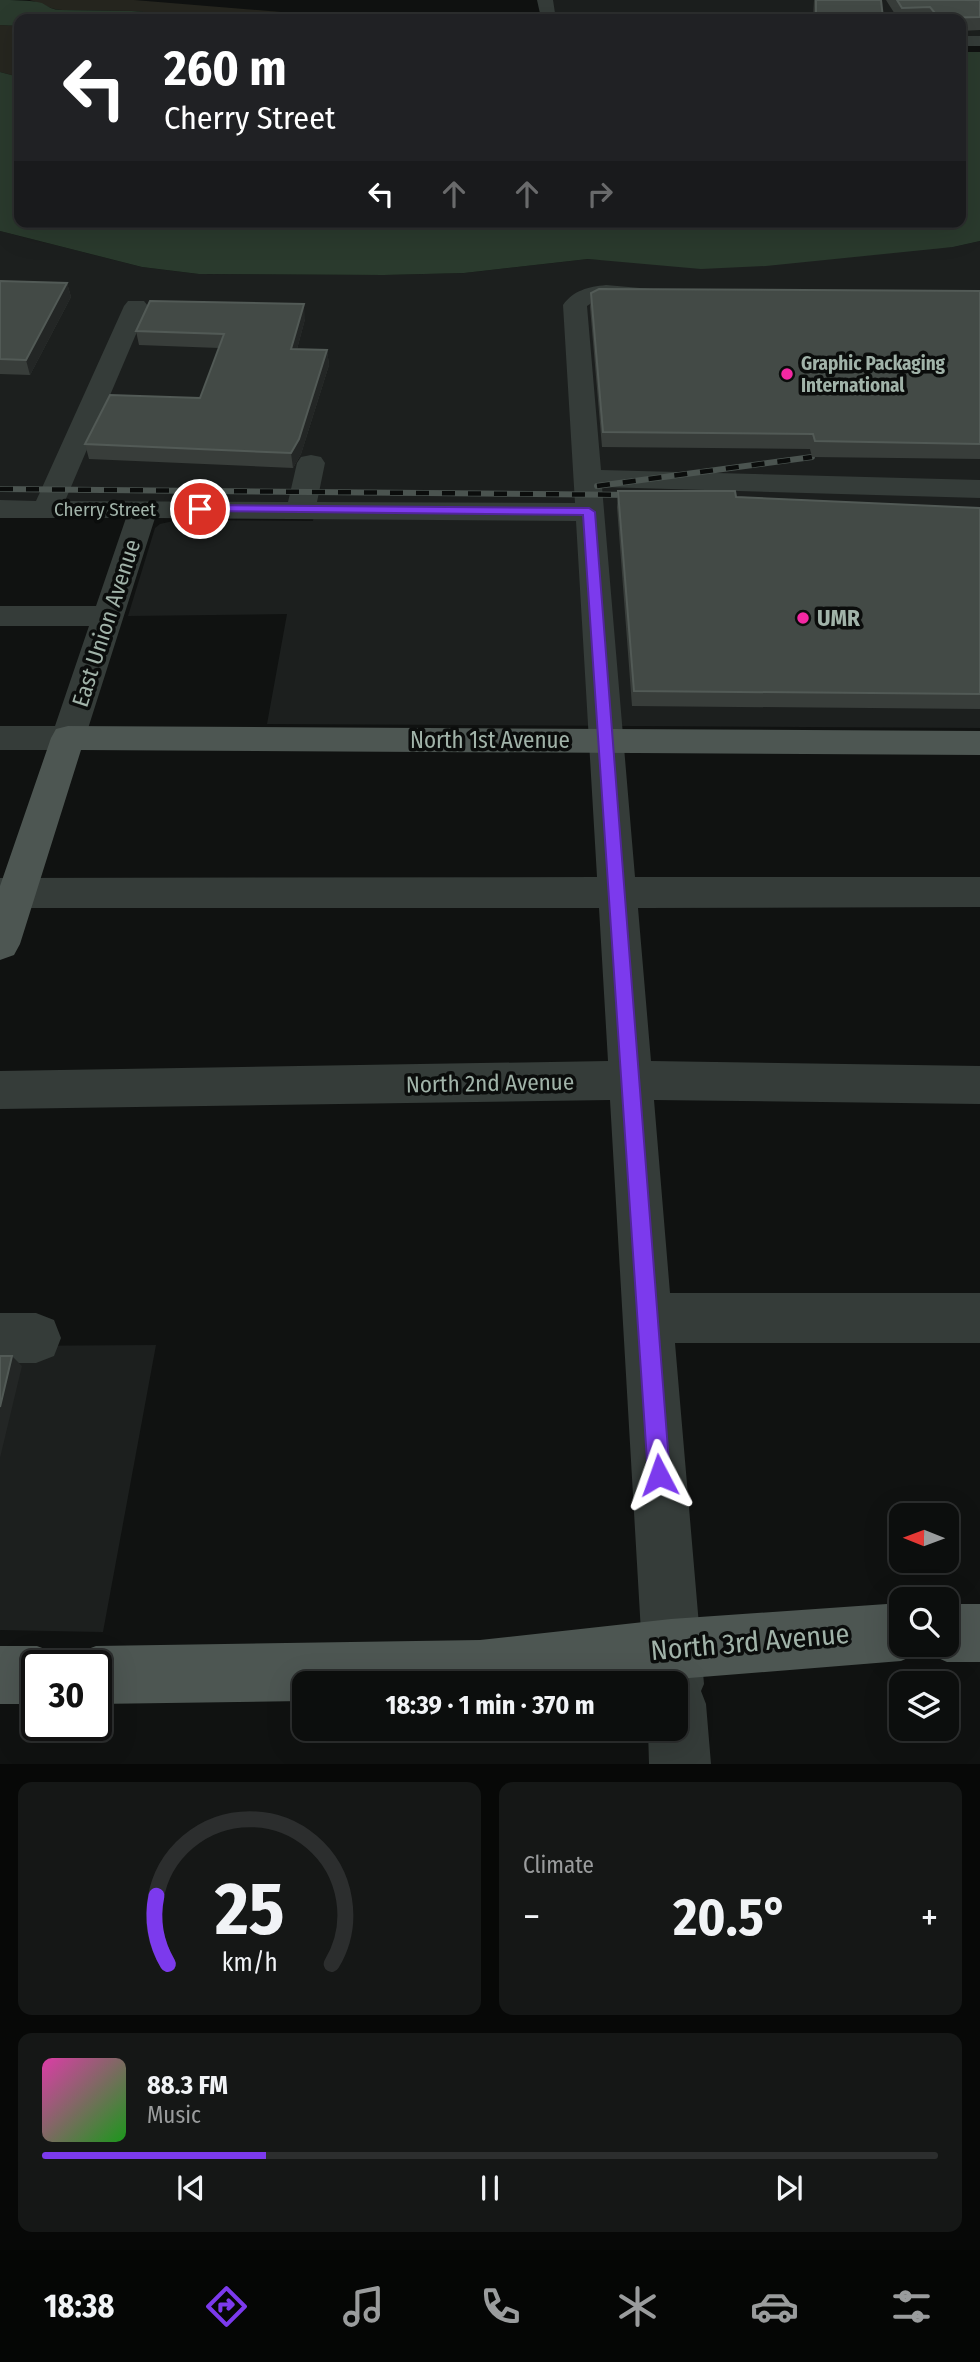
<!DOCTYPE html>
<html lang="en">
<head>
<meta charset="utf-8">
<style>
  :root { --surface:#0c0e0d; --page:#151716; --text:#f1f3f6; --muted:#9a9c9d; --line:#2c2e2e; --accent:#7c3aed }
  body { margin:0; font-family:"Fira Sans Condensed",sans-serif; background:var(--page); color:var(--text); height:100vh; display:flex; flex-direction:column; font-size:26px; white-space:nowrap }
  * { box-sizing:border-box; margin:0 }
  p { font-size:23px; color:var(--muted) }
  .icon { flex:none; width:38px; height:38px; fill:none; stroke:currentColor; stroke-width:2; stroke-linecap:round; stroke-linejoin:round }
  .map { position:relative; height:1764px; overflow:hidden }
  .drawer { display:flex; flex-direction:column; gap:18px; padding:18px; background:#070807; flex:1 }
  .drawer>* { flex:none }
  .banner { position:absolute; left:14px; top:14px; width:952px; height:214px; border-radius:14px; box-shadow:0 7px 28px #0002,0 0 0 2px var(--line); background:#202124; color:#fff; overflow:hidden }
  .needle { width:46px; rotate:271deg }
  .fabs { position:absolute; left:889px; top:1503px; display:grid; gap:14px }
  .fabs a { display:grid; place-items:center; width:70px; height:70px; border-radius:14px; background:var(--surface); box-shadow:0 7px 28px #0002,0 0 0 2px var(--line); font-size:35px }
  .speed { position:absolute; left:21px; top:1650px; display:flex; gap:14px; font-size:35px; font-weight:700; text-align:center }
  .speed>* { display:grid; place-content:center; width:91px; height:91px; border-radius:50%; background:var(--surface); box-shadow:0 7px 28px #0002,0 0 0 2px var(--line); line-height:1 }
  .speed .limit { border:4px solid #111; border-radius:10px; background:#fff; color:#111 }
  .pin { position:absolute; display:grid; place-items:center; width:60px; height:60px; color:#fff; margin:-30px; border:4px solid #fff; border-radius:50%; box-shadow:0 2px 7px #0007 }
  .me { position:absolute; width:77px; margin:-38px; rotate:356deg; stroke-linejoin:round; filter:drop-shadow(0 0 5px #0008) }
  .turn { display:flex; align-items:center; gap:24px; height:147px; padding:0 35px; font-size:32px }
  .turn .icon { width:91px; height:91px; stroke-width:2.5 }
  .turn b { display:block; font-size:49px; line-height:60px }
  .lanes { display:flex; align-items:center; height:66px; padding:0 35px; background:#0003; justify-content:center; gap:35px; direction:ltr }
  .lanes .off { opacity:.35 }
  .big { font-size:52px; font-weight:700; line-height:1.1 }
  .drawer .card { flex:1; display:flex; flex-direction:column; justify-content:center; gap:10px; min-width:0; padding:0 24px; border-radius:14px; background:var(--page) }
  .drawer .dial { align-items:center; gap:0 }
  .dial svg { height:182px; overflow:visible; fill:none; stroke:var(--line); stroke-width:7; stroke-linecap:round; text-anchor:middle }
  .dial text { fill:var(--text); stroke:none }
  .song { display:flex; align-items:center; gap:21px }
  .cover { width:84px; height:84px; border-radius:10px; background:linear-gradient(135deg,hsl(320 70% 55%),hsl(120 70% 35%)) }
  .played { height:7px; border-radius:4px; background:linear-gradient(90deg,var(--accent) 25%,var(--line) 25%) }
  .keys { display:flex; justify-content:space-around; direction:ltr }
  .heat { display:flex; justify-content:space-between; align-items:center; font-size:38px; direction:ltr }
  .drawer .tiles { flex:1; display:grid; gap:18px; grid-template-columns:1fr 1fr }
  .card:last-child { grid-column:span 2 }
  .trip { position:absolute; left:292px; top:1671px; width:396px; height:70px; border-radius:14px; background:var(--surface); box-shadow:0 7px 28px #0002,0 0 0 2px var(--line); font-weight:700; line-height:70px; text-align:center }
  .tab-bar { display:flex; height:112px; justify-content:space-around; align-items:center; background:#050605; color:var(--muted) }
  .tab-bar .icon { width:49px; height:49px }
  .tab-bar .active { color:var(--accent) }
  .tab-bar b { font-size:32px; color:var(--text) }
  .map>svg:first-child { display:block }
</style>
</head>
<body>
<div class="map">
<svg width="980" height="1764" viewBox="0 0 980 1764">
  <rect width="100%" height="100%" fill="#101211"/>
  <path fill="#1c1f1e" d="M 545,0 L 980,0 L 980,44 L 961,44 L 961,19 L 547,19 Z
    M 0,231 L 142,267 L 199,274 L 384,275 L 464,273 L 588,259 L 627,261 L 953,247 L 980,241 L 980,728 L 267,724 L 287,614 L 128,616 L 155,528 L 160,524 L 178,520 L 313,521 L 316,502 L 0,501 Z
    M 156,1345 L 103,1632 L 0,1630 L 0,1346 Z"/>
  <path fill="#26261f" d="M 29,0 L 134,0 L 366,19 L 226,19 L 132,11 L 62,10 C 48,9 42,3 29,0 Z
    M 0,25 L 19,26 L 19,77 L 0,72 Z"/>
  <path fill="#2a3a2d" d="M 0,0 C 11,0 31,0 42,3 C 49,7 52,10 62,10 L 132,11 L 238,19 L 19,19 L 19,26 L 0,25 Z
    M 961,52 L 980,52 L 980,241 L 953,247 L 766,266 L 701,269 L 588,259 L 464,273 L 384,275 L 199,274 L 142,267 L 0,231 L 0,72 L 19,77 L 19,222 L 961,222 Z"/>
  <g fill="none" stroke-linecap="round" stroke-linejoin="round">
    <path fill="#353c39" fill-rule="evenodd" d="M 537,0 L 553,0 L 555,13 L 563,19 L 541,18 Z
      M 961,36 L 980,36 L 980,46 L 961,46 Z
      M 606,285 L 651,289 L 655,294 L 651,299 C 630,304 605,292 587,306 L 601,470 L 980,480 L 980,498 L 602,487 L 635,877 L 980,877 L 980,907 L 638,908 L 651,1061 L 980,1066 L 980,1104 L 654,1100 L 670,1293 L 980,1293 L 980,1343 L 675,1343 L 704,1684 L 701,1691 L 706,1704 L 711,1764 L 649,1764 L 648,1729 L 676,1729 L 676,1684 L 644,1684 L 610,1100 L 0,1109 L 0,1071 L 608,1061 L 599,908 L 0,908 L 0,878 L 597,877 L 576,521 L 155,518 L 85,738 L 80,747 L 68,750 L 0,750 L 0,726 L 55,726 L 89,626 L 0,626 L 0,606 L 96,606 L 126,518 L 0,518 L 0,500 L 36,501 L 124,306 L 128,301 L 144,301 L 148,306 L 65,501 L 288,502 L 297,463 L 301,457 L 311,455 L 321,457 L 325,463 L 317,502 L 575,503 L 563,305 C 574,290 588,287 606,285 Z
      M 0,1313 L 36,1313 L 54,1320 L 61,1338 L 54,1356 L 36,1363 L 0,1363 Z"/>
    <path fill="#4d5652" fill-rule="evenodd" d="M 68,726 L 980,731 L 980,755 L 81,750 L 20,944 L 14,955 L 0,960 L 0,886 L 51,738 L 56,729 Z
      M 901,1603 L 901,1645 L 947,1645 L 947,1604 L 980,1604 L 980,1662 L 947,1662 L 927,1653 L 924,1647 L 921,1652 L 901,1661 L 614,1684 L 304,1684 L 304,1701 L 96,1704 L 96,1666 L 70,1666 L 75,1654 L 96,1646 L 480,1640 L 671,1619 Z
      M 0,1646 L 37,1646 L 58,1654 L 63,1666 L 37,1666 L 37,1704 L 0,1704 Z"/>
    <defs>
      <path id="rail" d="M 597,486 L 812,457
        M 0,489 L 638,495"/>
    </defs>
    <use href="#rail" stroke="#4b5450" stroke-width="6"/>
    <use href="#rail" stroke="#0b0d0c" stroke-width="4.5" stroke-dasharray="13" stroke-linecap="butt"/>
  </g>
  <path fill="#383d3a" d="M 814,0 L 881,0 L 882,19 L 813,19 Z
    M 886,0 L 980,0 L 980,30 L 961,31 L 961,19 L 898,19 Z
    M 0,281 L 67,283 L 71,297 L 30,375 L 0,374 Z
    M 980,291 L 980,459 L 812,457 L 810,449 L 602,447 L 590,307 L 591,293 Z
    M 305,319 L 297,349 L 327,350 L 329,365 L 301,454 L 293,468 L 89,459 L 85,444 L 200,398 L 219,348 L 139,345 L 136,331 Z
    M 618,491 L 980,508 L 980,709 L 632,706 L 617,507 Z"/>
  <path fill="#232625" d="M 67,283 L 71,297 L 30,375 L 26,360 Z
    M 304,304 L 305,319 L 293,364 L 291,349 Z
    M 327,350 L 329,365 L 301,454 L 293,468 L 291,453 Z
    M 12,1356 L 22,1366 L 0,1458 L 0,1407 Z"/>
  <path fill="#434a46" stroke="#525a56" stroke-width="2" d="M 816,0 L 881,0 L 883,18 L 816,14 Z
    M 897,0 L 980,0 L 980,17 L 939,18 L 930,7 L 902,8 Z
    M 0,281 L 67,283 L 26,360 L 0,359 Z
    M 599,289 L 980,291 L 980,444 L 815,441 L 813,434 L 603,432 L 591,293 Z
    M 150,301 L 304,304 L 291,349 L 327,350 L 299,439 L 291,453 L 85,444 L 110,395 L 200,398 L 224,334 L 136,331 Z
    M 618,491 L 735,491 L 736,497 L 980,508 L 980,694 L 634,691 Z
    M 0,1356 L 12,1356 L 0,1407 Z"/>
  <path fill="#7c3aed" stroke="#51269a" stroke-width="2" d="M 200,505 L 589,508 L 595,512 L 670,1475 L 667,1483 L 659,1487 L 651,1483 L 648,1475 L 583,515 L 196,511 L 194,509 Z"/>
  <g fill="#f328a2" stroke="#0b0d0c" stroke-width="2.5">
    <circle cx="787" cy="374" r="7"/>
    <circle cx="803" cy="618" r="7"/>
  </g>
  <g text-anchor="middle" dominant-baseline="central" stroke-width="7" stroke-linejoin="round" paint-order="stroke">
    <g font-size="19" font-weight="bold" fill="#a1b3a9" stroke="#0b0d0c" text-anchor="start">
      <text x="801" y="363">Graphic Packaging<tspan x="801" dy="22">International</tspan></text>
    </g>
    <g font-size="19" fill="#a1b3a9" stroke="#0b0d0c">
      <text x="105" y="509">Cherry Street</text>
    </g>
    <g font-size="23" font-weight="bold" fill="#a1b3a9" stroke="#0b0d0c" text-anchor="start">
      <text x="817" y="618">UMR</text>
    </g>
    <g font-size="23" fill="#a1b3a9" stroke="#0b0d0c">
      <text transform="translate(106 623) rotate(-72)">East Union Avenue</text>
      <text x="490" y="740">North 1st Avenue</text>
      <text transform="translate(490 1083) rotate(-1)">North 2nd Avenue</text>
    </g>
    <g font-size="28" fill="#a1b3a9" stroke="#0b0d0c">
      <text transform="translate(750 1642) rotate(-5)">North 3rd Avenue</text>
    </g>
  </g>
</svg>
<div class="fabs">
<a><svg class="needle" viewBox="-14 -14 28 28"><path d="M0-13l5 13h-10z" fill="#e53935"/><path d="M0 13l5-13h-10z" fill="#9a9c9d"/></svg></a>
<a><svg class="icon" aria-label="search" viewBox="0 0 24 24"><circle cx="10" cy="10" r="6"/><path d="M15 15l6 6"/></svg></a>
<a><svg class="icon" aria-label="layers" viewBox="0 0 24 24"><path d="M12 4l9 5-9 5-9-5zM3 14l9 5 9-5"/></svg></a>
</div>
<div class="speed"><div class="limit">30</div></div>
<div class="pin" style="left:200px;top:509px;background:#d93025"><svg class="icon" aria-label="arrive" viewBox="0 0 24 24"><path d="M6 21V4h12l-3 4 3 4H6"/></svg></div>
<svg class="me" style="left:659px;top:1475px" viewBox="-20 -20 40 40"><path d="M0-17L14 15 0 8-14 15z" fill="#7c3aed" stroke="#fff" stroke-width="4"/></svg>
<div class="trip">18:39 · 1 min · 370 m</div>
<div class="banner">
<div class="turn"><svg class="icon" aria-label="left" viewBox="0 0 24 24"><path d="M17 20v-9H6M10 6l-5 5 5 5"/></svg><div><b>260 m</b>Cherry Street</div></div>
<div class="lanes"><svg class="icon" aria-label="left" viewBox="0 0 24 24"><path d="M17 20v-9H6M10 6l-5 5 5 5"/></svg><svg class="icon off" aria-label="ahead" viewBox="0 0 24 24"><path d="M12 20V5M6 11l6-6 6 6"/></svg><svg class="icon off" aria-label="ahead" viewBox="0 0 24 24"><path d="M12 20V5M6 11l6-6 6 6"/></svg><svg class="icon off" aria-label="right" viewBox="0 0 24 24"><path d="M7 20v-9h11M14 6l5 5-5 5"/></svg></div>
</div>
</div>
<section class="drawer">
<div class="tiles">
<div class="card dial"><svg viewBox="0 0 100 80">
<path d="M14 69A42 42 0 1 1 86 69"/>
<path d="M14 69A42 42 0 0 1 9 39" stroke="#7c3aed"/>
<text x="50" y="56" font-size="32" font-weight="700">25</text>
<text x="50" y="72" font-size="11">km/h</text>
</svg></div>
<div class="card"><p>Climate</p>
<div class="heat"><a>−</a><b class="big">20.5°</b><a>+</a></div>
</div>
<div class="card">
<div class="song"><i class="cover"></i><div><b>88.3 FM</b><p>Music</p></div></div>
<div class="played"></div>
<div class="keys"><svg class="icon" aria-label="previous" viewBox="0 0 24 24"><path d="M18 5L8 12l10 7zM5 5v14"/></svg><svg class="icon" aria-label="pause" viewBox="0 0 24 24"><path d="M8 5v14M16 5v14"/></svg><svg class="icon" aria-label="next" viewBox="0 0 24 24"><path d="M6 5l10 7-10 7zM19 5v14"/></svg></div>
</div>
</div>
</section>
<nav class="tab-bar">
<b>18:38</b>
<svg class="icon active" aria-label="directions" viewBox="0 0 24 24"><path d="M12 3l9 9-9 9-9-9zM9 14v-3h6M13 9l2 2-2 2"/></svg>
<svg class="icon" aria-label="music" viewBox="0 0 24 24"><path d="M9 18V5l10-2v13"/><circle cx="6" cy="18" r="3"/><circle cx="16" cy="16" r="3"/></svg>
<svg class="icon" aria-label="phone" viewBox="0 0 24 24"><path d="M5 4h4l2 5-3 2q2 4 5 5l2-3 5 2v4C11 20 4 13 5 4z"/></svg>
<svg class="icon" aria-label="climate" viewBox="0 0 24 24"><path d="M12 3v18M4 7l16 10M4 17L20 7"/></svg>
<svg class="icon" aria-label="car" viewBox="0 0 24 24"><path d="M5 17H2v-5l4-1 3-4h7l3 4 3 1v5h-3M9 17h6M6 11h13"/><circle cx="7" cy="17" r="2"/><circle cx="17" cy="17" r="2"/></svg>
<svg class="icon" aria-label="filters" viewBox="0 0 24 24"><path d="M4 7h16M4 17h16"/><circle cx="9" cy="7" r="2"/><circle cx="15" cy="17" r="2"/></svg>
</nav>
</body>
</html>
